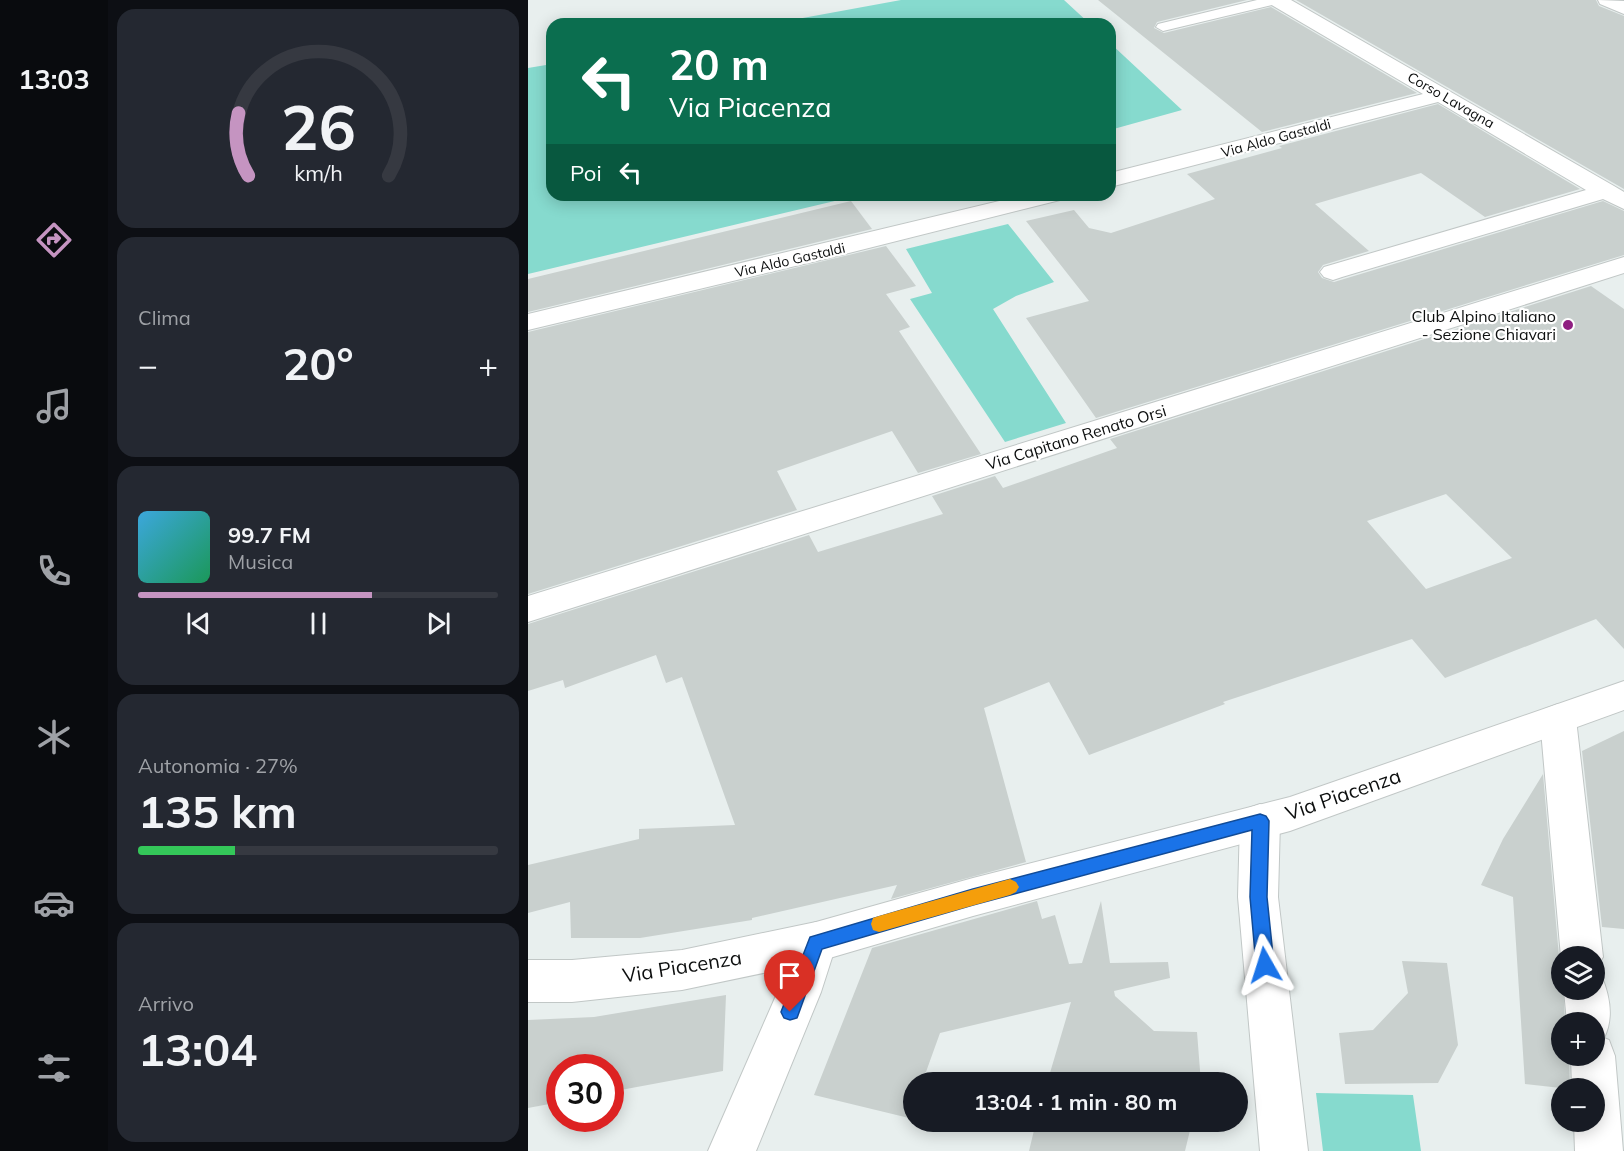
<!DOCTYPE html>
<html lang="it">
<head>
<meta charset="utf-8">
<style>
  :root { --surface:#171b24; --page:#242831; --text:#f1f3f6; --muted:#9ea1a6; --line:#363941; --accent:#c594c1 }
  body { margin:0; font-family:Mulish,sans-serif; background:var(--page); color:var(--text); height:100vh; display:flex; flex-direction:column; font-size:22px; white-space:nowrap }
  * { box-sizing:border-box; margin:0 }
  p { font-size:20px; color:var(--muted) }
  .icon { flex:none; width:33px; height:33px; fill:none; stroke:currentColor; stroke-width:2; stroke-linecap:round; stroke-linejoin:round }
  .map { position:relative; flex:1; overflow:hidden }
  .drawer { display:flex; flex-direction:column; gap:9px; padding:9px; background:#0d0f14; width:420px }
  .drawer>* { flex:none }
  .guide { position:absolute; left:18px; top:18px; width:570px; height:183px; border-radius:18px; box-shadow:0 3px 15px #0003; background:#0b6e4f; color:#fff; overflow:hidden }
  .controls { position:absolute; left:1023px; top:946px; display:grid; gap:12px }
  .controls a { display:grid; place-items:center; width:54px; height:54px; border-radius:50%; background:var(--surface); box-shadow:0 3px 15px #0003; font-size:30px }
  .speed { position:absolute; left:18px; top:1054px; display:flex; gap:12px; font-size:30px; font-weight:700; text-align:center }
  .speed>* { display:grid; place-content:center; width:78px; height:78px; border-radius:50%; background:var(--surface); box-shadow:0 3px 15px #0003; line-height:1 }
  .speed .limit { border:9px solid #d22; background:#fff; color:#111 }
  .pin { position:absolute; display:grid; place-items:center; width:51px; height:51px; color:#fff; margin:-62px -26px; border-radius:50% 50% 50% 0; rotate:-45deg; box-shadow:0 0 6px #0007 }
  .pin .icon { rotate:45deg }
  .me { position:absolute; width:66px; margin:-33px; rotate:354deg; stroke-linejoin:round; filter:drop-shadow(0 0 4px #0008) }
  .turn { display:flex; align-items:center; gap:21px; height:126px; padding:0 24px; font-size:27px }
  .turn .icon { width:78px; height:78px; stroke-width:2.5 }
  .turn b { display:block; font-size:42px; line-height:51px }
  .then { display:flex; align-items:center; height:57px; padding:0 24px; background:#0003; gap:12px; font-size:22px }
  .big { font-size:45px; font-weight:700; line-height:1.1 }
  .drawer .widget { flex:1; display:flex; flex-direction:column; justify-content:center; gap:9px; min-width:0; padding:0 21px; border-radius:18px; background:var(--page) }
  .drawer .dial { align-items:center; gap:0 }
  .dial svg { height:156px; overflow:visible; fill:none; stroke:var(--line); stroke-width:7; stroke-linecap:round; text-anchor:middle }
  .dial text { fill:var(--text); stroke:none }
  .song { display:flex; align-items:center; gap:18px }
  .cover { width:72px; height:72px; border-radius:9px; background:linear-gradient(135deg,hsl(200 70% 55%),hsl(150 70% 35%)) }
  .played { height:6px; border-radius:3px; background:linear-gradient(90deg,var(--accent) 65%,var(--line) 65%) }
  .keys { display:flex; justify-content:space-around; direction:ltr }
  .heat { display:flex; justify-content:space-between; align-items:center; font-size:33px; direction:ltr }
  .charge { height:9px; border-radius:4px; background:linear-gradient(90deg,#34c759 27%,var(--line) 0) }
  .trip { position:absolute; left:375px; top:1072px; width:345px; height:60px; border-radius:30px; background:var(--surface); box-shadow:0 3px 15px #0003; font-weight:700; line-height:60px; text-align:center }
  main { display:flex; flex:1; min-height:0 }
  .menu { display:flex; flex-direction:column; width:108px; justify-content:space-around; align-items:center; background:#090b0e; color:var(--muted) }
  .menu .icon { width:42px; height:42px }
  .menu .active { color:var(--accent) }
  .menu b { font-size:27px; color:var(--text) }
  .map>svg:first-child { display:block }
</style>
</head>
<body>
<main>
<nav class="menu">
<b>13:03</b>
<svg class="icon active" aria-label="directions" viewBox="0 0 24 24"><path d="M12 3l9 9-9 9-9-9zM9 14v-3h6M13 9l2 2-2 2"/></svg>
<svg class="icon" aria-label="music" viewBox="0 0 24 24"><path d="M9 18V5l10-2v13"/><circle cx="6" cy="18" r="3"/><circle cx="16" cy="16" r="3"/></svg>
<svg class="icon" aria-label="phone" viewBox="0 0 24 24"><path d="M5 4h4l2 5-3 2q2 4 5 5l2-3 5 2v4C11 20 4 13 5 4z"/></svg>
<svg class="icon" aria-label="climate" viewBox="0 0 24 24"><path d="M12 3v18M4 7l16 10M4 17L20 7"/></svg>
<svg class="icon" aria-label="car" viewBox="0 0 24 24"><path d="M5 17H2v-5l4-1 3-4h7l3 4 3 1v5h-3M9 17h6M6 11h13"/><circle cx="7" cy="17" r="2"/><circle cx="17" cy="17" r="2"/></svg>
<svg class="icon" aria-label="filters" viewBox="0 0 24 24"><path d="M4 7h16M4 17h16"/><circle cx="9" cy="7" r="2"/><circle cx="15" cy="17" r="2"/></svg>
</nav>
<section class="drawer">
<div class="widget dial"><svg viewBox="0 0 100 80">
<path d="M14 69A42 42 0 1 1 86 69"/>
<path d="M14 69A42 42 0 0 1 9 37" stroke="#c594c1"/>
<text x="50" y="56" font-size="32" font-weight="700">26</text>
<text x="50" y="72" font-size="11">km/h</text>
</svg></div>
<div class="widget"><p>Clima</p>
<div class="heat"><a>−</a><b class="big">20°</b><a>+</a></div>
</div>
<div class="widget">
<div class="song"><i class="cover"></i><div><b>99.7 FM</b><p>Musica</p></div></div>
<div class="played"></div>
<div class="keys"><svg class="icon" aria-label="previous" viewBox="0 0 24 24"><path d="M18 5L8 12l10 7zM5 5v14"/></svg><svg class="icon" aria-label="pause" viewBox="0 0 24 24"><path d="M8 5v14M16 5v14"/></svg><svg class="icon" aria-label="next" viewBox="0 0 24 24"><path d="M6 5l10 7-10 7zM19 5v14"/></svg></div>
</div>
<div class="widget"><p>Autonomia · 27%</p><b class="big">135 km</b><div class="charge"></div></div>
<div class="widget"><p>Arrivo</p><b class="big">13:04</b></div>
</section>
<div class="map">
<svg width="1096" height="1151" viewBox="0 0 1096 1151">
  <rect width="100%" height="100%" fill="#e8efee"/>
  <path fill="#86dace" d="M 373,0 L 536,0 L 562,24 L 242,24 Z
    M 582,43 L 654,110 L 582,130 Z
    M 24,64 L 24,195 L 332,195 L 0,274 L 0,68 Z
    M 480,224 L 526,282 L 488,296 L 465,309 L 538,423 L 477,442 L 382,299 L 404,293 L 378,249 Z
    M 788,1093 L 885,1095 L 893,1151 L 795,1151 Z"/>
  <path fill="#c9d0ce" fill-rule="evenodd" d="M 570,0 L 719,0 L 629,22 L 626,28 L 636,33 L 743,7 L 889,93 L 734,132 Z
    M 768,0 L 1068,0 L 1071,6 L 1096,16 L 1096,189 Z
    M 910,104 L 1052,189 L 957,217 L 893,173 L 787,204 L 841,251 L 795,265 L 790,272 L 794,278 L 806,282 L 1075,201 L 1096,211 L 1096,255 L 568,418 L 498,318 L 561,301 L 498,221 L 546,210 L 561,228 L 583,233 L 687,199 L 659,174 L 754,148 L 751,146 Z
    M 323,201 L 344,229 L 0,312 L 0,279 Z
    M 358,246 L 388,286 L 358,294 L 382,327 L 371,331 L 453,454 L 390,473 L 364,431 L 249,471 L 269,510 L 0,594 L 0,332 Z
    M 1063,286 L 1096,309 L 1096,649 L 1068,619 L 917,678 L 884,639 L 695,702 L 697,704 L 561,755 L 521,682 L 456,708 L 498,862 L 363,899 L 369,885 L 224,918 L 224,920 L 112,938 L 43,938 L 42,902 L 0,913 L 0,865 L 111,839 L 111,829 L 207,825 L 154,677 L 138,683 L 128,655 L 37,688 L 35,680 L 0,691 L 0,624 L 281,535 L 290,552 L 415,514 L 404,496 L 467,476 L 475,488 L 589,448 L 582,439 ZM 918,494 L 984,558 L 898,589 L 839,521 Z
    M 1096,731 L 1096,929 L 1074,927 L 1054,751 Z
    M 1015,774 L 1031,957 L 1034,959 L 1037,1023 L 1034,1023 L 1034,1056 L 1041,1056 L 1042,1089 L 997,1084 L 985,897 L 953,885 L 975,839 Z
    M 509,901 L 514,919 L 527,915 L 541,964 L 554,963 L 573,901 L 582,963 L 640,962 L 642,978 L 586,991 L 587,996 L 626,1031 L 669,1032 L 673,1083 L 519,1083 L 543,1002 L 412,1033 L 394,1083 L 386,1083 L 386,1105 L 381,1118 L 286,1095 L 344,948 Z
    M 874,961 L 919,963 L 930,1045 L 910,1083 L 817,1084 L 811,1033 L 845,1030 L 880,993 Z
    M 198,995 L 195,1071 L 82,1092 L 82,1068 L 32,1068 L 32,1102 L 0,1108 L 0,1020 L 66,1017 Z
    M 508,1122 L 664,1122 L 657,1151 L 501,1151 Z"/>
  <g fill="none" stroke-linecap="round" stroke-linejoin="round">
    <defs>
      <path id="lane" d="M 729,0 L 754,0 L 752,3 L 635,31 L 628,27 L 630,24 Z"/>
      <path id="street" d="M 740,0 L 763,0 L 1086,186 L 1096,192 L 1096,209 L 1075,199 L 814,277 L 805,280 L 796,277 L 792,272 L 796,267 L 1058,190 L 910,102 L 582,187 L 582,173 L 895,94 L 742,4 Z
        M 1070,0 L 1096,1 L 1096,14 L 1072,4 Z
        M 496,195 L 536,195 L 532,200 L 309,256 L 0,330 L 0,314 Z
        M 1096,257 L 1096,273 L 0,622 L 0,596 Z
        M 1030,704 L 1043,709 L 1048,719 L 1075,957 L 1066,972 L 1066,957 L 1033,957 L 1012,719 L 1017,709 Z
        M 732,804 L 746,809 L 752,821 L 750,897 L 780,1151 L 732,1151 L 710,897 L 712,821 L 718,809 Z
        M 288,922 L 303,928 L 309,942 L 293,992 L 228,1151 L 180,1151 L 250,991 L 273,928 Z
        M 1066,973 L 1073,975 C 1082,996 1086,1018 1076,1038 L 1081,1040 L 1087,1056 L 1095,1151 L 1047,1151 L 1046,1122 L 1066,1122 L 1066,1089 L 1044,1089 L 1043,1056 L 1066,1056 L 1066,1023 L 1039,1023 L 1036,990 L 1066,990 Z"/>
      <path id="secondary" d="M 1096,681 L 1096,710 L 762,831 L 445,916 L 288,962 L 154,990 L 44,1002 L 0,1002 L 0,960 L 44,960 L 154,950 L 288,922 L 445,878 L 762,797 Z"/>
    </defs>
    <use href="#lane" stroke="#c1c7c6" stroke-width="2"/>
    <use href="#street" stroke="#c1c7c6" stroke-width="2"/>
    <use href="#secondary" stroke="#c1c7c6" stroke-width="2"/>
    <use href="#lane" fill="#fff" fill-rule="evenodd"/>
    <use href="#street" fill="#fff" fill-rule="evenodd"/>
    <use href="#secondary" fill="#fff" fill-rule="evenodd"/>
  </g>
  <path fill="#1a73e8" stroke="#114b97" stroke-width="1.5" d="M 732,814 L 738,816 L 741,821 L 739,897 L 746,965 L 743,971 L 737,973 L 731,971 L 728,965 L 722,897 L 724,830 L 445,905 L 294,949 L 269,1018 L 262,1020 L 256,1018 L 253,1012 L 282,937 L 445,889 Z"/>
  <path fill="#f59e0b" d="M 482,879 L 488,882 L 491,887 L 488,892 L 482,895 L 351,932 L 345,930 L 343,924 L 345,918 L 351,916 Z"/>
  <circle fill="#8f1f81" stroke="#fff" stroke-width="2" cx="1040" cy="325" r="6"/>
  <g text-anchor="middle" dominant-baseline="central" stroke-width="4.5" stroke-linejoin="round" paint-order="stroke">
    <g font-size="14" fill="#0c0e0e" stroke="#fff">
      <text transform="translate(923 100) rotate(30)">Corso Lavagna</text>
      <text transform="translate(748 138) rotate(-15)">Via Aldo Gastaldi</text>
      <text transform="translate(262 260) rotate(-13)">Via Aldo Gastaldi</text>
    </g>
    <g font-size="16" fill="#0c0e0e" stroke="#fff" text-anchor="end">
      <text x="1028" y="316">Club Alpino Italiano<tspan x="1028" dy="18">- Sezione Chiavari</tspan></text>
    </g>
    <g font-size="16" fill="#0c0e0e" stroke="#fff">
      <text transform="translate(548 437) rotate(-17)">Via Capitano Renato Orsi</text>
    </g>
    <g font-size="20" fill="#0c0e0e" stroke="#fff">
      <text transform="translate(815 794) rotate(-19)">Via Piacenza</text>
      <text transform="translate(154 966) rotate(-9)">Via Piacenza</text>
    </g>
  </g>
</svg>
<div class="controls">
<a><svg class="icon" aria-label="layers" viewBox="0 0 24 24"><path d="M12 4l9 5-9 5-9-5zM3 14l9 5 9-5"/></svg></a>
<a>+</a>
<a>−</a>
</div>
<div class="speed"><div class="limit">30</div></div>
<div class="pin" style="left:262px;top:1012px;background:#d93025"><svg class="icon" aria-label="arrive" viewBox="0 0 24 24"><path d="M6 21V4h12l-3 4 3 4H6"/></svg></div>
<svg class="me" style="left:737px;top:965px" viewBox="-20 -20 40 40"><path d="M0-17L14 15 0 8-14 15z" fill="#1a73e8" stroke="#fff" stroke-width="4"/></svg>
<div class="trip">13:04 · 1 min · 80 m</div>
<div class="guide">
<div class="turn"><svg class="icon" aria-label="left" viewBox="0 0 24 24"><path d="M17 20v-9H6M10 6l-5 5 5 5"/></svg><div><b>20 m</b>Via Piacenza</div></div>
<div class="then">Poi<svg class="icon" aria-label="left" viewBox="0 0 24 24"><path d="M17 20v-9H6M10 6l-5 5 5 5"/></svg></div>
</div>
</div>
</main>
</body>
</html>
